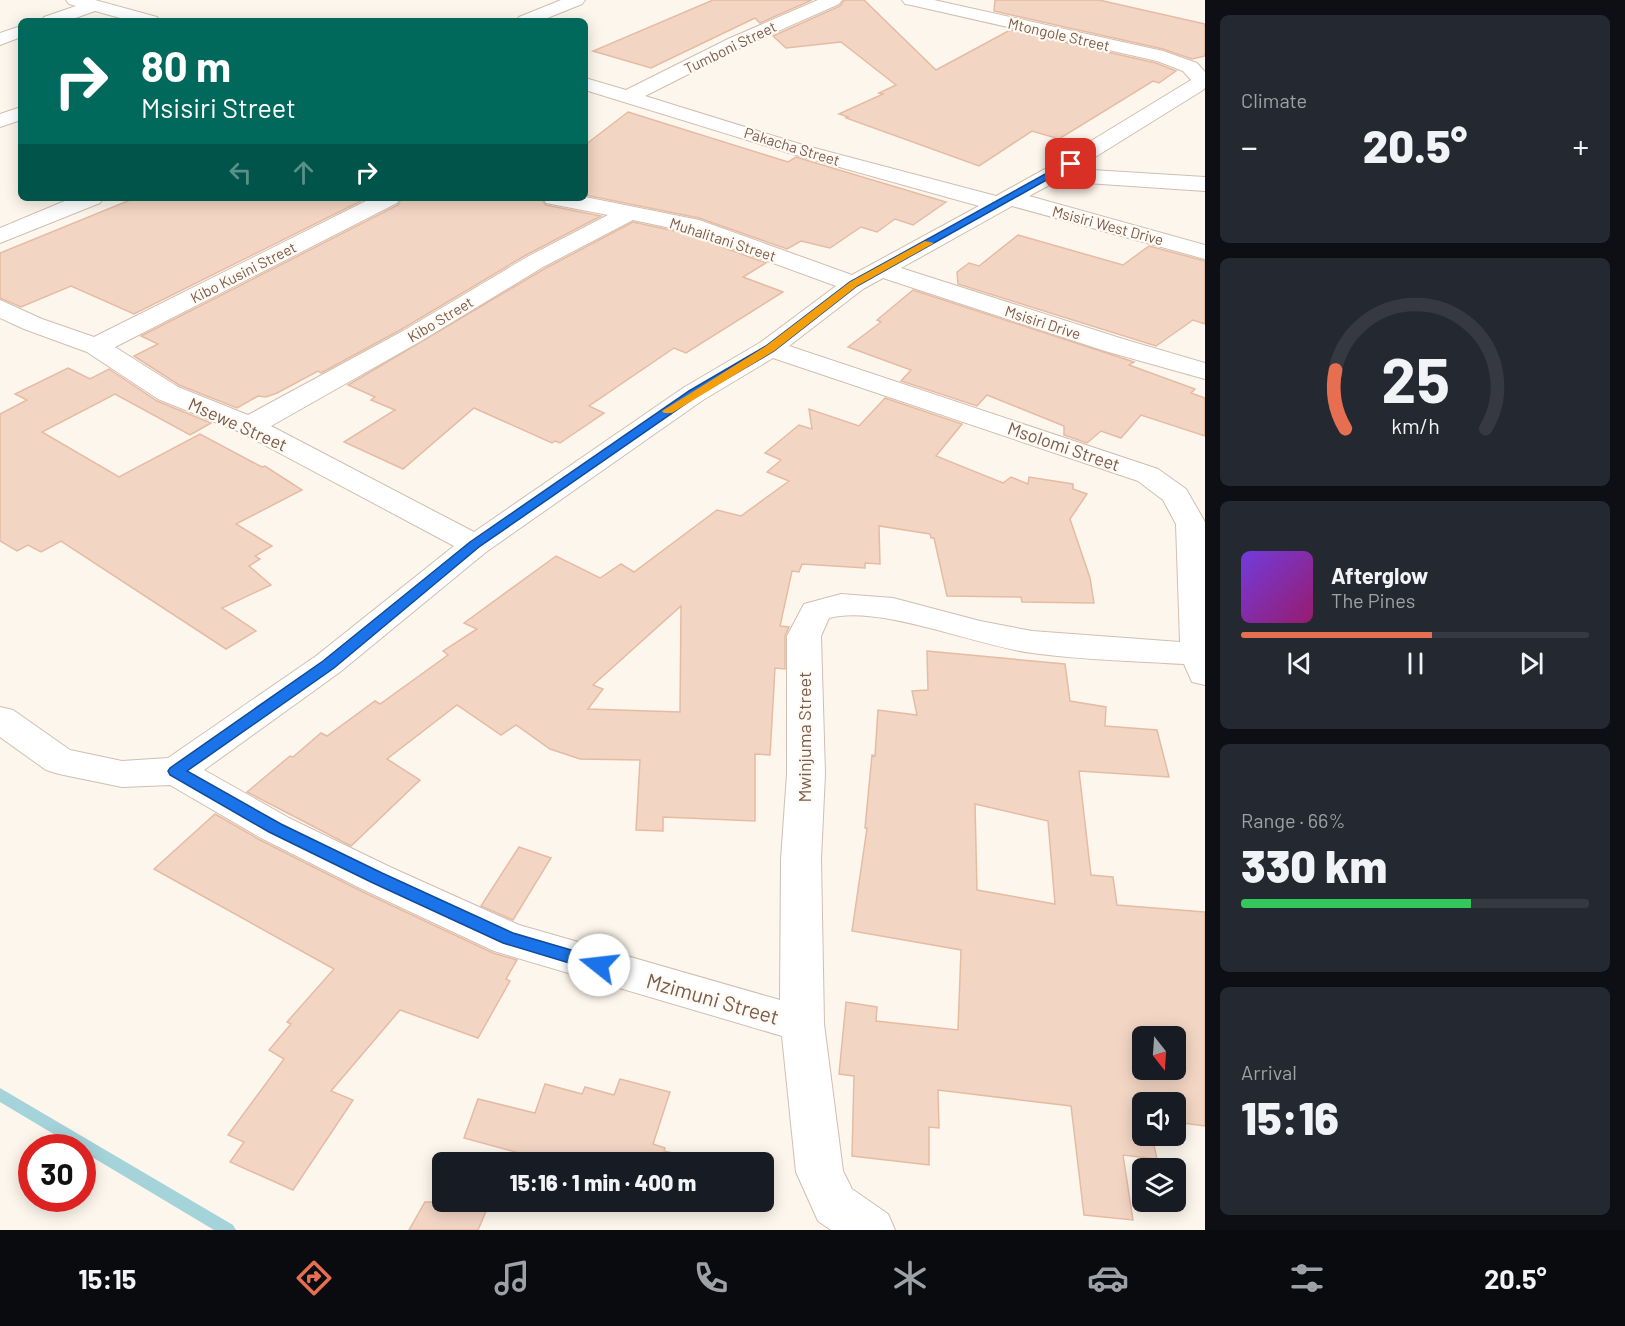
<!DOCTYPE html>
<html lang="en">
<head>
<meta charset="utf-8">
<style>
  :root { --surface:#171b24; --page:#242831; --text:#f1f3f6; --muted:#9ea1a6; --line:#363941; --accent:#e76f51 }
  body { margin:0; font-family:Barlow,sans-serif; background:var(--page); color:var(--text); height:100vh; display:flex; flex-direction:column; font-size:22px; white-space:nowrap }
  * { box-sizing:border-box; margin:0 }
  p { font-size:20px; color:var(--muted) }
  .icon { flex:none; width:33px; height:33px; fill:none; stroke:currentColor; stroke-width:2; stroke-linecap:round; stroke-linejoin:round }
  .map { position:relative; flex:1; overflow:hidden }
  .panel { display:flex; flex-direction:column; gap:15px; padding:15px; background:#0d0f14; width:420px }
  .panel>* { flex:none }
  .banner { position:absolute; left:18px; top:18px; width:570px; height:183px; border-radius:9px; box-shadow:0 3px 15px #0003; background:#00695c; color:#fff; overflow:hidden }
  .needle { width:39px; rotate:163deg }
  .fabs { position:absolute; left:1132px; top:1026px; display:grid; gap:12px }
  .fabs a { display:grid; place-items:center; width:54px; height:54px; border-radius:9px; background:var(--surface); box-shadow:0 3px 15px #0003; font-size:30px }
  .speed { position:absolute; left:18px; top:1134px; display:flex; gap:12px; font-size:30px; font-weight:700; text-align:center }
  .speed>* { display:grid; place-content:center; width:78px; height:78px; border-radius:50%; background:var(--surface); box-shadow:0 3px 15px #0003; line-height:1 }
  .speed .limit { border:9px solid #d22; background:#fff; color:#111 }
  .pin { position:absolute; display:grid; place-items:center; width:51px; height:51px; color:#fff; margin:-26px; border-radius:12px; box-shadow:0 3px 9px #0006 }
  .me { position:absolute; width:66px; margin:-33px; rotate:286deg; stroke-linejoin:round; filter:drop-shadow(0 0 4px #0008) }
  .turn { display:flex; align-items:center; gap:21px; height:126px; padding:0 24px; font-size:27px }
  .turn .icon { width:78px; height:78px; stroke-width:2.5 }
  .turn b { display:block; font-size:42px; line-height:51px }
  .lanes { display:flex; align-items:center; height:57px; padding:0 24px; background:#0003; justify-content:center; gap:30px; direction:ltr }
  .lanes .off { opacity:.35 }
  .big { font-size:45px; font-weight:800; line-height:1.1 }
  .panel .card { flex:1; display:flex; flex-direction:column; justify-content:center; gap:9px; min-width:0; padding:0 21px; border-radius:9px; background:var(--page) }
  .panel .dial { align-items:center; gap:0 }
  .dial svg { height:156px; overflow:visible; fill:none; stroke:var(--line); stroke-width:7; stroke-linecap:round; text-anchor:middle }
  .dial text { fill:var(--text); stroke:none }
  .song { display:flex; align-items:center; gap:18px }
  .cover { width:72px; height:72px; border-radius:9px; background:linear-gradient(135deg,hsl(260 70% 55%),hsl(320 70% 35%)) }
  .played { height:6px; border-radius:3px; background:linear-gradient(90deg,var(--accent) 55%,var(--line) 55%) }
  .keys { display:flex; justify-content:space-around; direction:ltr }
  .heat { display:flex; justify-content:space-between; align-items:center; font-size:33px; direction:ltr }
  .charge { height:9px; border-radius:4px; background:linear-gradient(90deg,#34c759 66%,var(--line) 0) }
  .trip { position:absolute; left:432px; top:1152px; width:342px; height:60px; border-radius:9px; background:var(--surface); box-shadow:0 3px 15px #0003; font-weight:800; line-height:60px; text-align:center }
  .tab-bar { display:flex; height:96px; justify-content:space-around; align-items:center; background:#090b0e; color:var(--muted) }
  .tab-bar .icon { width:42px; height:42px }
  .tab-bar .current { color:var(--accent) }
  .tab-bar b { font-size:27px; color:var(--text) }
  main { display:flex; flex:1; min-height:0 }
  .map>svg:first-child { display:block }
</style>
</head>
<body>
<main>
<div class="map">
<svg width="1205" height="1230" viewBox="0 0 1205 1230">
  <rect width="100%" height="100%" fill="#fdf6ec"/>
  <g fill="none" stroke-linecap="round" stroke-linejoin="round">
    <path fill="#a5d3da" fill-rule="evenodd" d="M 0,1088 L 233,1225 L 236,1230 L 214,1230 L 82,1151 L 82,1148 L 77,1148 L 0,1102 Z"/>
  </g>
  <path fill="#f3d5c3" stroke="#e6bba3" stroke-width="1.5" fill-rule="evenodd" d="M 713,0 L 812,0 L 760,23 L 755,18 L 651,68 L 593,51 Z
    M 844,0 L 864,0 L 936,70 L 1010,30 L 1156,63 L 1176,71 L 1159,83 L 1153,81 L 1059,139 L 1032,131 L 979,166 L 846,118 L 848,117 L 839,114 L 883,94 L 879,93 L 896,85 L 841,42 L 786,48 L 773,36 L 840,6 Z
    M 995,0 L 1099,0 L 1205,24 L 1205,56 L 1192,59 L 1163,49 L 994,11 Z
    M 628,112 L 788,162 L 796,157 L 946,202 L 913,225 L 895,219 L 877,232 L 861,227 L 830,248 L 801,241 L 787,249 L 699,218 L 585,195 L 585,145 Z
    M 135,198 L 367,198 L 134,314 L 71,286 L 21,307 L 0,298 L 0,253 Z
    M 402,198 L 541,198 L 546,205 L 601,216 L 526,255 L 402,329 L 321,373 L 318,371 L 277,393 L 266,397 L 258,396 L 237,408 L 179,385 L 134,356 L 158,344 L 141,336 L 398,205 Z
    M 633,222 L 684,233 L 766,263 L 743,277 L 783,292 L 686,353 L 674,348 L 589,406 L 604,413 L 560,443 L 555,441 L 552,443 L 474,408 L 403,469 L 344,442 L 395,410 L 371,400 L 375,397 L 348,385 L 544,269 Z
    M 1018,235 L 1123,265 L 1149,246 L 1205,261 L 1205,324 L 1193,320 L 1156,346 L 958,284 L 957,272 L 969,263 L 979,266 Z
    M 913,290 L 1134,362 L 1129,365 L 1195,389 L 1191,393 L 1205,398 L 1205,436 L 1141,415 L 1121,438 L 1101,431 L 1087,443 L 1064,435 L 1064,426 L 987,395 L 977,406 L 901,381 L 911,370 L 848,347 L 881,322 L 877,320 Z
    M 68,368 L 90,379 L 109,369 L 157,401 L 211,423 L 190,435 L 115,394 L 42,432 L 119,477 L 200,434 L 262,467 L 265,466 L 302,490 L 236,524 L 272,546 L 255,556 L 260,559 L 249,566 L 271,585 L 222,608 L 256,631 L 226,649 L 61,541 L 41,552 L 28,545 L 17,551 L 0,541 L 0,414 L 27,400 L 15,394 Z
    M 885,398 L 962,424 L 936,456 L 1003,483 L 1011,477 L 1028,484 L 1029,477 L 1073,484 L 1073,489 L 1087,494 L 1070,519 L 1090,578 L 1094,603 L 1022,602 L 1021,597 L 947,596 L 934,538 L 931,538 L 930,534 L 879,526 L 880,564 L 865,563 L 865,568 L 802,564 L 799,572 L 792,571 L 780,626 L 789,627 L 785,636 L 785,669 L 775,668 L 770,755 L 755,754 L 755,821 L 663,817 L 663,831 L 636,830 L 640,760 L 580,759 L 550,749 L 516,725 L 501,735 L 457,705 L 387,759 L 420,780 L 351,846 L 247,792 L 290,756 L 293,757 L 321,733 L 327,736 L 375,701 L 380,704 L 448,655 L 443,651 L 477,629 L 464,623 L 556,556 L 600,578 L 621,564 L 634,572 L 717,510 L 741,516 L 789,481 L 767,472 L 781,460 L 765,453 L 799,425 L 812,429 L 809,409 L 859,426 ZM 681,606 L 680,712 L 588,709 L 603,689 L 593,685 Z
    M 927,651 L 1065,664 L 1070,701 L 1106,707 L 1105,726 L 1157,730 L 1169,777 L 1079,771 L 1091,875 L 1113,877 L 1117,905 L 1205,912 L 1205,1126 L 1176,1122 L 1176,1102 L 1143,1102 L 1143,1136 L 1152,1136 L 1157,1159 L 1123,1155 L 1133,1220 L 1084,1215 L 1071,1106 L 938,1090 L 939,1128 L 929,1127 L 929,1165 L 852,1156 L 854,1076 L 839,1074 L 846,1002 L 877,1007 L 876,1021 L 958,1030 L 961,950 L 852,931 L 867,828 L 865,828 L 872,755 L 875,756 L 878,710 L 917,715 L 912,691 L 928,690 ZM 975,804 L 1048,821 L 1055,904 L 977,890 ZM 1143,1036 L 1176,1036 L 1176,1070 L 1143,1070 Z
    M 215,814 L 260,840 L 361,891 L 493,953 L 517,960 L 506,979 L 510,981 L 478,1038 L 400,1010 L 331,1091 L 353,1100 L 293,1190 L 230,1162 L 244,1142 L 228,1135 L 284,1059 L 269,1050 L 291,1024 L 287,1022 L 334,969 L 154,869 Z
    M 519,847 L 551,858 L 513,920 L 481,906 Z
    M 620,1079 L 670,1092 L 653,1144 L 665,1148 L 664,1151 L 713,1162 L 519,1162 L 523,1154 L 464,1138 L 478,1099 L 535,1113 L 545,1084 L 582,1094 L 585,1087 L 614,1095 Z
    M 425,1202 L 490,1202 L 478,1230 L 409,1230 Z"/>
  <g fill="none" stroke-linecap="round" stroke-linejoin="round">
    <defs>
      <path id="minor" d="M 66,0 L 95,0 L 157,17 L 160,21 L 131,21 L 95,11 L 67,21 L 41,21 L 44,17 L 76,6 L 69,4 Z
        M 561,0 L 585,0 L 582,4 L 540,21 L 516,21 L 519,17 Z
        M 818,0 L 842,0 L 839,4 L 742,47 L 645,96 L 803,145 L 996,196 L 1045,169 L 1191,80 L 1183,71 L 1157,61 L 911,5 L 905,4 L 902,0 L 934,0 L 1163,51 L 1197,63 L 1205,72 L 1205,88 L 1203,90 L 1076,169 L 1205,177 L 1205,191 L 1057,181 L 1029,196 L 1205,245 L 1205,259 L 1012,206 L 901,268 L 1123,339 L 1205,363 L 1205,379 L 1105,351 L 883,278 L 863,289 L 789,346 L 1158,469 L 1186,489 L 1205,522 L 1205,685 L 1192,682 L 1184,664 C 1134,661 1082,660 1032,653 C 977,646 879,604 829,618 L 821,636 L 825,774 L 821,859 L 824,1024 L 843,1171 L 852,1189 L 888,1214 L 895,1230 L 831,1230 L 818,1221 L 796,1172 L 782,1036 L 494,951 L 362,889 L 261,838 L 170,785 L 122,787 L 59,774 L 46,770 L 0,737 L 0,707 L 13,710 L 70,750 L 122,761 L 168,758 L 316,656 L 454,546 L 240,432 L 158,399 L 87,352 L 24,329 L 0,318 L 0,300 L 42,319 L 94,337 L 372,198 L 400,198 L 397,203 L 115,347 L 178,387 L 248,415 L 403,331 L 527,257 L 608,215 L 546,203 L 543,198 L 585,197 L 699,220 L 852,275 L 979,206 L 789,153 L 585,90 L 585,78 L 626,90 L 728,39 ZM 633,220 L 685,231 L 836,286 L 761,342 L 683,388 L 474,532 L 271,426 L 421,341 L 543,267 ZM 773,358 L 1138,481 L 1163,500 L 1176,524 L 1180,642 L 1032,631 L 980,621 L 893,598 L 841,594 L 804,604 L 787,636 L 787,774 L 781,859 L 780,1000 L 519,925 L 390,867 L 289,818 L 204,770 L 340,672 L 486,552 L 703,400 Z
        M 21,26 L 21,37 L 0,45 L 0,33 Z
        M 21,107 L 21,120 L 0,127 L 0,114 Z
        M 72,198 L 103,198 L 100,203 L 0,243 L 0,228 Z"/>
    </defs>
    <use href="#minor" stroke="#d1beb0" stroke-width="2"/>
    <use href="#minor" fill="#fff" fill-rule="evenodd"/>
  </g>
  <path fill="#1a73e8" stroke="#114b97" stroke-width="1.5" d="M 1067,162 L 1075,164 L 857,286 L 774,351 L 697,396 L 479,547 L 334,668 L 187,771 L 281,824 L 382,873 L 513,933 L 605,960 L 608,965 L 605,970 L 599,972 L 503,943 L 371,882 L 269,832 L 170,775 L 168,771 L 170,768 L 323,661 L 470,542 L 689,391 L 766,346 L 850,282 Z"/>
  <path fill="#f59e0b" d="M 925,241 L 934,243 L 857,286 L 774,351 L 672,413 L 664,413 L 662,411 L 766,346 L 850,282 Z"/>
  <g text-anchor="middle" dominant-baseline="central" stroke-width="4.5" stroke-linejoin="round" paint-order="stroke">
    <g font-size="15" fill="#7a5c4d" stroke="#fffaf3">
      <text transform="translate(1059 34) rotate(13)">Mtongole Street</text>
      <text transform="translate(730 47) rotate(-26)">Tumboni Street</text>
      <text transform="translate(792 146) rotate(17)">Pakacha Street</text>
      <text transform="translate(1108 225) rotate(15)">Msisiri West Drive</text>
      <text transform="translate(723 239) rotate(18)">Muhalitani Street</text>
      <text transform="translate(243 272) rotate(-27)">Kibo Kusini Street</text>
      <text transform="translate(440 319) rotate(-31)">Kibo Street</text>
      <text transform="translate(1043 322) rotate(18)">Msisiri Drive</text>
    </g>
    <g font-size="18" fill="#7a5c4d" stroke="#fffaf3">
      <text transform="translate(238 424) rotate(24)">Msewe Street</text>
      <text transform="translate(1064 446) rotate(19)">Msolomi Street</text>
      <text transform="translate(804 737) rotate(-90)">Mwinjuma Street</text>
    </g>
    <g font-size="21" fill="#7a5c4d" stroke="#fffaf3">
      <text transform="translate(713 998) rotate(16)">Mzimuni Street</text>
    </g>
  </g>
</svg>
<div class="fabs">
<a><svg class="needle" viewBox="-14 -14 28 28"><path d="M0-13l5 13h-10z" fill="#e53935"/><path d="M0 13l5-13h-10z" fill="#9ea1a6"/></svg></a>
<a><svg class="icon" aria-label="sound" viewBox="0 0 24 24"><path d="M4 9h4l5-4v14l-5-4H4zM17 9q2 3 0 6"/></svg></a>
<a><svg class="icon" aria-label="layers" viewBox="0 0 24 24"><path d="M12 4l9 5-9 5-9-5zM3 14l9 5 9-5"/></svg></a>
</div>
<div class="speed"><div class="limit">30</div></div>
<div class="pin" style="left:1071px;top:164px;background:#d93025"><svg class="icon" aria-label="arrive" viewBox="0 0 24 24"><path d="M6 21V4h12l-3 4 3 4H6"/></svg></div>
<svg class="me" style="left:599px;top:965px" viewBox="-20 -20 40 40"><circle r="19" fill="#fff"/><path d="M0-13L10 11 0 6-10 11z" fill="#1a73e8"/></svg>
<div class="trip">15:16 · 1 min · 400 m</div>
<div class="banner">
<div class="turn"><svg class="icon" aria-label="right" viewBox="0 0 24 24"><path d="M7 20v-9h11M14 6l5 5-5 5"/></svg><div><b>80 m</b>Msisiri Street</div></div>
<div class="lanes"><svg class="icon off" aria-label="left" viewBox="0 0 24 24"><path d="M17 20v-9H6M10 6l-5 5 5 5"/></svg><svg class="icon off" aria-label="ahead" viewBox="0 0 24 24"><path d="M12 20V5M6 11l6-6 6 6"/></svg><svg class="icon" aria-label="right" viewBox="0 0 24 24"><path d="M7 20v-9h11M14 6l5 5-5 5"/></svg></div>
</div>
</div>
<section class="panel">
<div class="card"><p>Climate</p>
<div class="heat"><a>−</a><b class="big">20.5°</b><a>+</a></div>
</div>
<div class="card dial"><svg viewBox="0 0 100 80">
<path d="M14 69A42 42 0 1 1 86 69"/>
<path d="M14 69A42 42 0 0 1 9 39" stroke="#e76f51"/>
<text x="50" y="56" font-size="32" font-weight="700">25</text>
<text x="50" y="72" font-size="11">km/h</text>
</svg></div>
<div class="card">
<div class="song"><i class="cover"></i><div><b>Afterglow</b><p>The Pines</p></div></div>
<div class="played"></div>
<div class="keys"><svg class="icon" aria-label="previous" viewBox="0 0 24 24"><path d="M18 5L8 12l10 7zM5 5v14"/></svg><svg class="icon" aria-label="pause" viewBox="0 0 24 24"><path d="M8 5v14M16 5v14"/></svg><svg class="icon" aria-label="next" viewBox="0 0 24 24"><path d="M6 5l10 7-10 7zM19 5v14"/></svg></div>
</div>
<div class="card"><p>Range · 66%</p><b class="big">330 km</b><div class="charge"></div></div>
<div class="card"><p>Arrival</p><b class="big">15:16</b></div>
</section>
</main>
<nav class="tab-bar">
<b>15:15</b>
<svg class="icon current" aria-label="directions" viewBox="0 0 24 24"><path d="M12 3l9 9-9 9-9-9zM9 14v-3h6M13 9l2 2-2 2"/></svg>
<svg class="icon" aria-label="music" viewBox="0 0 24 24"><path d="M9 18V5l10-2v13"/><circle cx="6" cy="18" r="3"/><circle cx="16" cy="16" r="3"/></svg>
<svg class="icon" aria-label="phone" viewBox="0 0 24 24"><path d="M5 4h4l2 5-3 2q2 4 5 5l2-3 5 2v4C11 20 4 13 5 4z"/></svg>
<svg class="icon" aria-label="climate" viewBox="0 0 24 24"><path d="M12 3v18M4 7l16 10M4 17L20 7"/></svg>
<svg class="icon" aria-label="car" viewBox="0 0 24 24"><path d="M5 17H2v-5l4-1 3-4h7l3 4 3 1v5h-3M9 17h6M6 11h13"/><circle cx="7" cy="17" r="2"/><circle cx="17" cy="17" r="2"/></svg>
<svg class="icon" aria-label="filters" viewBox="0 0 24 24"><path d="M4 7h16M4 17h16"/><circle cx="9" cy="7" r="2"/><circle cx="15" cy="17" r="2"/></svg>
<b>20.5°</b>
</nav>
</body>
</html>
